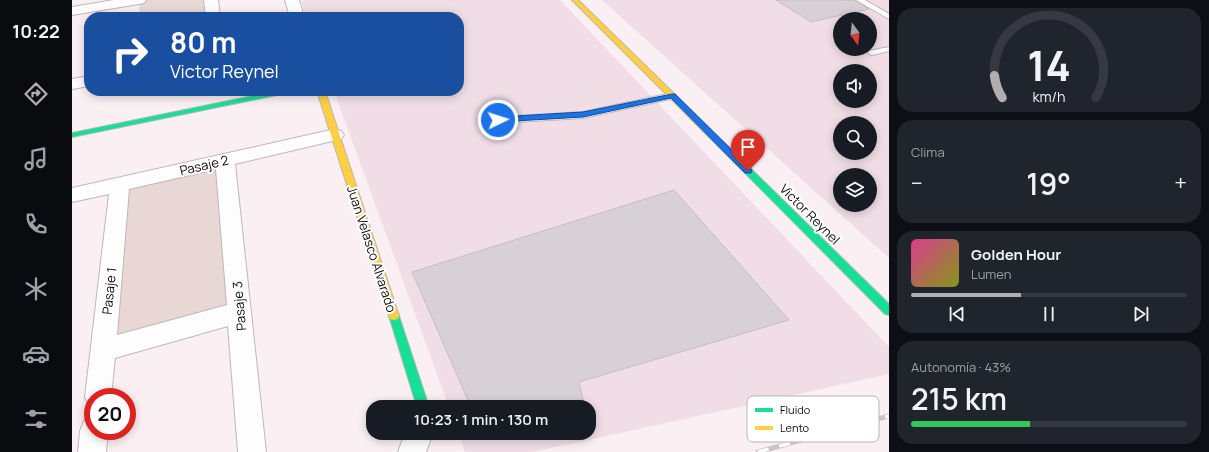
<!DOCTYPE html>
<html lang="es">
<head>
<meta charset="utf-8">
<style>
  :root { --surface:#171b24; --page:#20242c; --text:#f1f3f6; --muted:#9ea1a6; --line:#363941; --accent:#b0aeb1 }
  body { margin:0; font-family:Manrope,sans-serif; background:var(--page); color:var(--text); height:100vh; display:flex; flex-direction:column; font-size:15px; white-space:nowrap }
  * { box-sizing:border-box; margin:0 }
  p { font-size:13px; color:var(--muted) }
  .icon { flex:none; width:22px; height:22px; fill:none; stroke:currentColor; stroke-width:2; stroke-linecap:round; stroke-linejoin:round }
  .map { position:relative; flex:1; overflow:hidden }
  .panel { display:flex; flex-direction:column; gap:8px; padding:8px; background:#0d0f14; width:320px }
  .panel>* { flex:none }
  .top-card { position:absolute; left:12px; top:12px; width:380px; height:84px; border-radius:16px; box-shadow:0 2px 10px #0003; background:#1a4fa0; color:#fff; overflow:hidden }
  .needle { width:26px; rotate:165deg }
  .controls { position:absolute; left:761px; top:12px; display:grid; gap:8px }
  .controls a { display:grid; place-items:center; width:44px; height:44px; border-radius:50%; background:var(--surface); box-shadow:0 2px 10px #0003; font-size:20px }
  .speed { position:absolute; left:12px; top:388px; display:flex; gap:8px; font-size:20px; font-weight:700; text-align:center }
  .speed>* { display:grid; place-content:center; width:52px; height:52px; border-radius:50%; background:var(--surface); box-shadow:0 2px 10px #0003; line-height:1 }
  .speed .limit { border:6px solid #d22; background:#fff; color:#111 }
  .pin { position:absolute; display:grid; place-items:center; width:34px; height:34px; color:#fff; margin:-41px -17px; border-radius:50% 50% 50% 0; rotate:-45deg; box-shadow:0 0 4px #0007 }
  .pin .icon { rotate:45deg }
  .me { position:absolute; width:44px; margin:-22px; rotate:86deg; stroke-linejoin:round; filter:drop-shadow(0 0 3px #0008) }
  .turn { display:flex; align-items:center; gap:14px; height:84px; padding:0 20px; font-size:18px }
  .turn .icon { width:52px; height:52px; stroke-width:2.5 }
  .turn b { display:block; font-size:28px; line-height:34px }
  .big { font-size:30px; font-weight:600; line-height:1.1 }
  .panel .tile { flex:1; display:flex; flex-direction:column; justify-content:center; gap:6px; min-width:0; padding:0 14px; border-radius:16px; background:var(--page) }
  .panel .dial { align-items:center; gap:0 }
  .dial svg { height:104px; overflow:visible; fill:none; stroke:var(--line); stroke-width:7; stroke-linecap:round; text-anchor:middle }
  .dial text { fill:var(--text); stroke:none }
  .song { display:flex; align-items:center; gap:12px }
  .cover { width:48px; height:48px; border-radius:6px; background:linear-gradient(135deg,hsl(330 70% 55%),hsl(70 70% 35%)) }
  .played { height:4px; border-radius:2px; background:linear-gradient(90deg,var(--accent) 40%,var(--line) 40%) }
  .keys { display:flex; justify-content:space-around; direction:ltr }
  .heat { display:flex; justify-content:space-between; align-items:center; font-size:22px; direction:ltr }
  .charge { height:6px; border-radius:3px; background:linear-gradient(90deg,#34c759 43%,var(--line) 0) }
  .trip { position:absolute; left:294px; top:400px; width:230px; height:40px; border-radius:16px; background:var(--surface); box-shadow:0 2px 10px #0003; font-weight:600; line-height:40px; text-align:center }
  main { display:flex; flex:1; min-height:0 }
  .dock { display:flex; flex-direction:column; width:72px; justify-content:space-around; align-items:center; background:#090b0e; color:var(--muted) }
  .dock .icon { width:28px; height:28px }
  .dock .selected { color:var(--accent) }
  .dock b { font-size:18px; color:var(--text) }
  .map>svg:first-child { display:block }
</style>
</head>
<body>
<main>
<nav class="dock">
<b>10:22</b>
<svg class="icon selected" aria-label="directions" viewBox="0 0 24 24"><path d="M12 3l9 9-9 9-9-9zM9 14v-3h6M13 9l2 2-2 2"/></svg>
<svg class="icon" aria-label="music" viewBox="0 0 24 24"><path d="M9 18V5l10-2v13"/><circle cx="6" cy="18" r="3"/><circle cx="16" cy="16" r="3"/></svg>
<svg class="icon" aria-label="phone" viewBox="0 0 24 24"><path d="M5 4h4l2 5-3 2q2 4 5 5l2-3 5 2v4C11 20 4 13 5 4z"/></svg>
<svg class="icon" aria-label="climate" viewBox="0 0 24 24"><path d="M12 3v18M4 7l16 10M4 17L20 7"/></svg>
<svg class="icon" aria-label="car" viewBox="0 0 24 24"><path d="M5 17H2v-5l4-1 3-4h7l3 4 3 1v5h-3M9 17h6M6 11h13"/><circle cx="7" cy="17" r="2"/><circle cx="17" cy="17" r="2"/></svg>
<svg class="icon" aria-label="filters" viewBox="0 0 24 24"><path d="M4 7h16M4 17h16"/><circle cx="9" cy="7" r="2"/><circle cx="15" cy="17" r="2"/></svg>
</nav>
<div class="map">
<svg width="817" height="452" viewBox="0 0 817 452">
  <rect width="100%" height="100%" fill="#faeff3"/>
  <path fill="#f0dde5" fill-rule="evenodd" d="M 237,0 L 488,0 L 817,347 L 817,374 L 461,452 L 393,452 L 387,433 L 517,433 L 517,407 L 377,407 L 262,91 L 387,91 L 387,17 L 235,17 L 229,1 Z
    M 530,0 L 817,0 L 817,258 ZM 768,19 L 798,19 L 798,49 L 768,49 ZM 768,71 L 798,71 L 798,101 L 768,101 ZM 768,123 L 798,123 L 798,153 L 768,153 ZM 768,175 L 798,175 L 798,205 L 768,205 Z"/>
  <path fill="#e8d7d4" d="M 75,0 L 135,0 L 138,17 L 67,17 L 68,1 Z
    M 148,164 L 161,311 L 36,347 L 51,187 Z"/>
  <path fill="#d7d0d4" stroke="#c5bec2" d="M 704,0 L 783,0 L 797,9 L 739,22 Z
    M 602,190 L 717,320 L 507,382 L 513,407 L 399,407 L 340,272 Z"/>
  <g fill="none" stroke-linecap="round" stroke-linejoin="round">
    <defs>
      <path id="lane" d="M 784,0 L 793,0 L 817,14 L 817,19 Z
        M 817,47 L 817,51 L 800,55 L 796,53 L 797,51 Z
        M 600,93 L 603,94 L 604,96 L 603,98 L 511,118 L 426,123 L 421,120 L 426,117 L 511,112 Z"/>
      <path id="street" d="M 42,0 L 74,0 L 72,3 L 67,4 L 0,15 L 0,7 Z
        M 132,0 L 146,0 L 148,17 L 134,17 Z
        M 213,0 L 227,0 L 232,17 L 218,17 Z
        M 17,76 L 17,86 L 0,89 L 0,79 Z
        M 263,129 L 269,131 L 272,135 L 269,139 L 163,164 L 194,452 L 166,452 L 156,326 L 43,358 L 39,397 L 21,397 L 21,408 L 17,406 L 13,397 L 37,194 L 0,202 L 0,188 ZM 144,169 L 155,305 L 45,335 L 57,189 Z
        M 21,418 L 21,431 L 36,431 L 34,452 L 6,452 L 8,431 L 12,421 Z
        M 333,433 L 361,433 L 354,452 L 326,452 Z"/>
      <path id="fast" d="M 205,91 L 219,91 L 215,93 L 0,137 L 0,133 Z
        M 666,158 L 669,159 L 817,304 L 817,315 L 813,314 L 663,163 L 662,161 L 663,159 Z
        M 322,312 L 326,313 L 327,316 L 357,407 L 345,407 L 317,316 L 318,313 Z"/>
      <path id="slow" d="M 500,0 L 506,0 L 669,159 L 670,161 L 669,163 L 663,163 Z
        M 245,91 L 253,91 L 327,316 L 326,319 L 322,320 L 318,319 L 317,316 Z"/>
    </defs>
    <use href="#lane" stroke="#beb6b9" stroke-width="2"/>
    <use href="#street" stroke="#beb6b9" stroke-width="2"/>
    <use href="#fast" stroke="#beb6b9" stroke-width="2"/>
    <use href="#slow" stroke="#beb6b9" stroke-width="2"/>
    <use href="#lane" fill="#fefdfd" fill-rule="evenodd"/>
    <use href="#street" fill="#fefdfd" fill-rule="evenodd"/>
    <use href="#fast" fill="#16e098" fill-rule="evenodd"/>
    <use href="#slow" fill="#ffcf43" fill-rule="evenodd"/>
    <defs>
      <path id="rail" d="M 686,452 L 817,416"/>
    </defs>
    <use href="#rail" stroke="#c9c5c7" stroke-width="5"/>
    <use href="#rail" stroke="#fff" stroke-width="3.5" stroke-dasharray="11" stroke-linecap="butt"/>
  </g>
  <path fill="#1a73e8" stroke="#114b97" d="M 600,94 L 603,94 L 679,169 L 680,171 L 679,173 L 673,173 L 599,98 L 511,117 L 426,122 L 422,120 L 426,117 L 511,112 Z"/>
  <g text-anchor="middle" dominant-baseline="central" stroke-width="4" stroke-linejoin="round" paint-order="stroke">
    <g font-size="13" fill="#0f090c" stroke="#fff">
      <text transform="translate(132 165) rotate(-13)">Pasaje 2</text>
      <text transform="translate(738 214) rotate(45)">Victor Reynel</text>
      <text transform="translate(300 249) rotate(72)">Juan Velasco Alvarado</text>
      <text transform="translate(37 291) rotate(-84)">Pasaje 1</text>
      <text transform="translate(167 306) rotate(-95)">Pasaje 3</text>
    </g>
  </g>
  <rect x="675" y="396" width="132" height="46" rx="6" fill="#fff" stroke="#b7b5b6" stroke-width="1"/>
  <rect x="683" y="408" width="18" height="4" fill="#16e098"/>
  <rect x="683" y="426" width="18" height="4" fill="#ffcf43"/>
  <g font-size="11" fill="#0f090c">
    <text x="708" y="414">Fluido</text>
    <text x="708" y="432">Lento</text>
  </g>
</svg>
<div class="controls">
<a><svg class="needle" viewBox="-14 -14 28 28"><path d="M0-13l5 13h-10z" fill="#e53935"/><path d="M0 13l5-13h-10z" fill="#9ea1a6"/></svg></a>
<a><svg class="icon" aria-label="sound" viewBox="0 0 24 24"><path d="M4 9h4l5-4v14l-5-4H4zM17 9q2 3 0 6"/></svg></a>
<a><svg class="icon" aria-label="search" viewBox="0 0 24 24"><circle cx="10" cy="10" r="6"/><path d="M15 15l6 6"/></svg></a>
<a><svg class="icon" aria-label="layers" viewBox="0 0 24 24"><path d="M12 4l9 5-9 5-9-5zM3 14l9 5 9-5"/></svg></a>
</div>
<div class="speed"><div class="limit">20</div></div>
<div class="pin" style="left:676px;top:171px;background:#d93025"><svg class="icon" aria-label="arrive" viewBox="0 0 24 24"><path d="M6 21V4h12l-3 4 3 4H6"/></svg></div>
<svg class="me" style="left:426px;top:120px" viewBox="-20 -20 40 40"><circle r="17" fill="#1a73e8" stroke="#fff" stroke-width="3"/><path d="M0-11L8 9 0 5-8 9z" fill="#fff"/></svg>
<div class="trip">10:23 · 1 min · 130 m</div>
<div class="top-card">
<div class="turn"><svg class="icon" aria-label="right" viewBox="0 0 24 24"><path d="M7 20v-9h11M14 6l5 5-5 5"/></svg><div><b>80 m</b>Victor Reynel</div></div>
</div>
</div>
<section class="panel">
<div class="tile dial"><svg viewBox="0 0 100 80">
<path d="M14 69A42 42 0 1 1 86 69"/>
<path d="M14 69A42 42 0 0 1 8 52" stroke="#b0aeb1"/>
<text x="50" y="56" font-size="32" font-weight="700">14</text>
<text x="50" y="72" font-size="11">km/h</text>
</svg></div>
<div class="tile"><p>Clima</p>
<div class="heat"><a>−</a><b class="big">19°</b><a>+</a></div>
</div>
<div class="tile">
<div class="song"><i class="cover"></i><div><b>Golden Hour</b><p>Lumen</p></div></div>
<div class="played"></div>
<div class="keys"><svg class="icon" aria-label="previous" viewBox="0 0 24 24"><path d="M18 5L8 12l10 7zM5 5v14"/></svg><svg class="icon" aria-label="pause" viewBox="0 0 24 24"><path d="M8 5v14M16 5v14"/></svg><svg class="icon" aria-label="next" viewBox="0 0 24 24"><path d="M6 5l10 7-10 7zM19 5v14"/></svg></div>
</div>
<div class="tile"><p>Autonomía · 43%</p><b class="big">215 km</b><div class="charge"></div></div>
</section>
</main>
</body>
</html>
